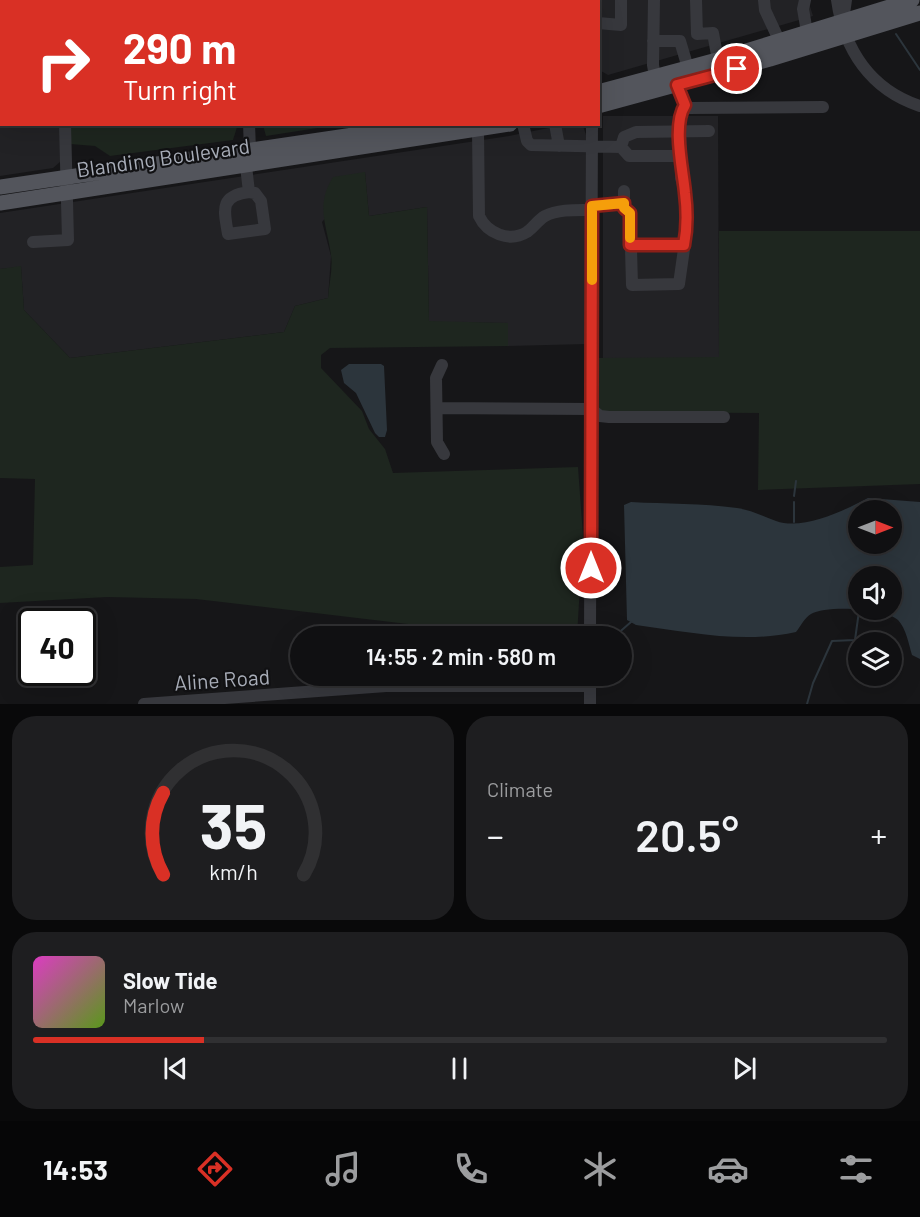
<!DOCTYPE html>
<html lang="en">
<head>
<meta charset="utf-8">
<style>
  :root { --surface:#101012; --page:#1e1e20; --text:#f1f3f6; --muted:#9c9d9f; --line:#303032; --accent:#d93025 }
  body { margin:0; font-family:Barlow,sans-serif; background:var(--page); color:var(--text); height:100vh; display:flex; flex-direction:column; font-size:22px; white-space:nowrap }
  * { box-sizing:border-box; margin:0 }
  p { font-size:20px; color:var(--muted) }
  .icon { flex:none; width:33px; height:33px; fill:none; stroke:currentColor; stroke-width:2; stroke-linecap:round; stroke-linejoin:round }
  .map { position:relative; height:704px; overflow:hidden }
  .details { display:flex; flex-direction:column; gap:12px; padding:12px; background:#09090a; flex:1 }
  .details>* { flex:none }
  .guide { position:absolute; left:0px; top:0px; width:600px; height:126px; box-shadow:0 6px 24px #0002,0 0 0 2px var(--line); background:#d93025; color:#fff; overflow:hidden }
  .needle { width:39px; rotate:90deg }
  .tools { position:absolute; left:848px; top:500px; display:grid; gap:12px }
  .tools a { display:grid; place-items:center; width:54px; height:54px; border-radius:50%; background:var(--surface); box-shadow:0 6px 24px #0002,0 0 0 2px var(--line); font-size:30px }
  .speed { position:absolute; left:18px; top:608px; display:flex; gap:12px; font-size:30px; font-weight:700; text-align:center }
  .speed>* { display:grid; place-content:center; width:78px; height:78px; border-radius:50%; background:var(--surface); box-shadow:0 6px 24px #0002,0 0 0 2px var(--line); line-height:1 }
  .speed .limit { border:3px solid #111; border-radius:9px; background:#fff; color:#111 }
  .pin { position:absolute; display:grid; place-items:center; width:51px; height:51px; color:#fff; margin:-26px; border:3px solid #fff; border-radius:50%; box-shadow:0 2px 6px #0007 }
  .me { position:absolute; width:66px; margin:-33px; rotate:0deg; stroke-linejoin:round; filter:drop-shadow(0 0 4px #0008) }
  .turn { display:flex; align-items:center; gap:21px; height:126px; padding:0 24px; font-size:27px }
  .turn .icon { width:78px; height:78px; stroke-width:2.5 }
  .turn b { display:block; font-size:42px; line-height:51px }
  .big { font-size:45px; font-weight:600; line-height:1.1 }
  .details .card { flex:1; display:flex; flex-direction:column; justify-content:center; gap:9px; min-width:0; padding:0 21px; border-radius:24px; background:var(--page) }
  .details .dial { align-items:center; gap:0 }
  .dial svg { height:156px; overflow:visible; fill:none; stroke:var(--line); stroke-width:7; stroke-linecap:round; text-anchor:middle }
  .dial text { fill:var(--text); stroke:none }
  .song { display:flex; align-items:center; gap:18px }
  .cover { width:72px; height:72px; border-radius:9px; background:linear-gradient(135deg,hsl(310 70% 55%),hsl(90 70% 35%)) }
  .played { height:6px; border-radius:3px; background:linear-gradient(90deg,var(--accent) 20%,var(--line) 20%) }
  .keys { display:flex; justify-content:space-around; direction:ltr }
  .heat { display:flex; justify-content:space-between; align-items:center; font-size:33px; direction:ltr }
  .details .tiles { flex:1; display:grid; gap:12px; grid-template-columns:1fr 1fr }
  .card:last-child { grid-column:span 2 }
  .trip { position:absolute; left:290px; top:626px; width:342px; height:60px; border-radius:30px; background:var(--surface); box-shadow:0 6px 24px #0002,0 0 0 2px var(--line); font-weight:600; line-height:60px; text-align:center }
  .tabs { display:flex; height:96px; justify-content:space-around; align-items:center; background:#060607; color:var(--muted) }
  .tabs .icon { width:42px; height:42px }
  .tabs .current { color:var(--accent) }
  .tabs b { font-size:27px; color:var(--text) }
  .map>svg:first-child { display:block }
</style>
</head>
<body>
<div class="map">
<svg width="920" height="704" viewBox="0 0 920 704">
  <rect width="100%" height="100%" fill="#161618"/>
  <path fill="#222225" d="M 596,0 L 808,0 L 813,16 L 608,75 L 601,71 L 599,65 L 598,2 Z
    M 0,95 L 2,124 L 61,125 L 60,162 L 53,168 L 0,176 Z
    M 603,116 L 718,116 L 719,358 L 603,358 Z
    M 563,125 L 583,126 L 587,138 L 587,344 L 508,346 L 508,323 L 429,322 L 427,207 L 369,216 L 365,172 L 322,222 L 331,256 L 328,298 L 295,306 L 284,332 L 70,358 L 24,310 L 21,267 L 0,269 L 0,213 L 509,136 Z"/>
  <path fill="#1e261f" d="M 238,124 L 233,140 L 110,156 L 95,146 L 70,144 L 69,125 Z
    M 263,125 L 263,124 L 337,125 L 266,136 Z
    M 365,172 L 369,216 L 427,207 L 429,321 L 508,323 L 508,346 L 330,348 L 321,355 L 321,368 L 362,411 L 369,429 L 385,449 L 393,473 L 578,467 L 583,536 L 577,636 L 509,636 L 196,599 L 107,597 L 0,603 L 0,567 L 33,565 L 35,479 L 0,478 L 0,269 L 21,266 L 24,310 L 70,358 L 284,332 L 295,306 L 328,298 C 329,284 333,268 331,255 C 327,225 315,206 333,177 Z
    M 719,231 L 920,231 L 920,484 L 758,490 L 759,413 L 596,412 L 597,358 L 719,357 Z"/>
  <path fill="#2c353c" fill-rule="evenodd" d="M 349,364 L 381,364 L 384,366 L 387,430 L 385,437 L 379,437 L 375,433 L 356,393 L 344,383 L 341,370 Z
    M 868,498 L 920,502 L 920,659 L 912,655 C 909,645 906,628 898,620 C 885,608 826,605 811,614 C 805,617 800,627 796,632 C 743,644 689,632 636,625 L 627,620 L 624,505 L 631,502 C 666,504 702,503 737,508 C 751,510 762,516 776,521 C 803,531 845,510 868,498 ZM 858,510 L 891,510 L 891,543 L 858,543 ZM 858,576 L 891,576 L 891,609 L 858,609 Z"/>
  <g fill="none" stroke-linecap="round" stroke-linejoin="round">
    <path stroke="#2c353c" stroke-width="2" d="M 896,34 L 920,70
      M 794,496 L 796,481
      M 794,502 L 794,522
      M 615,636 L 631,622
      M 807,704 L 813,683 L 832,641 L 855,640 L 859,611"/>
    <path stroke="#37383d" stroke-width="12" d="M 59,0 L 59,2
      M 244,0 L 244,2
      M 422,0 L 422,2
      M 591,0 L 591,2
      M 654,0 L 653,65 L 655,77
      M 696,0 L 697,34 L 713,33 L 719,66
      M 764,0 L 765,10 L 779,40
      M 805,0 L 803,9 L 807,32
      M 837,0 C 844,50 871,90 920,106
      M 479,2 L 479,0
      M 534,2 L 534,0
      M 843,21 L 846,0
      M 598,23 L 621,25 L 621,0
      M 653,41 L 680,41 L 688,68
      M 677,85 L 688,108 L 823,107
      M 249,124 L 250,150
      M 523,124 L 527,141 L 531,145 L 621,147 L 629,156 L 681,156
      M 555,124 L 559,146
      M 478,131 L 479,216 C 487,233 509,243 527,232 C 534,227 538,220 545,216 C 558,209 577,210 592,210
      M 621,147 L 624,137 L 636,132 L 709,131
      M 246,166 L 249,192 C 219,196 224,210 228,234 L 265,229 L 261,201 L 255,193 L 249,192
      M 624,191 L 624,208 L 630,213 L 632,285 L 679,284 L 685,242 L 685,193 L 681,178 L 680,120 L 685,105
      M 592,205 L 624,203
      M 33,242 L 68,240 L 65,124
      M 630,245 L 684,245
      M 442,365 L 436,378 L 437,442 L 444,454
      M 437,408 L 591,409 L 600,416 L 609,417 L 724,417
      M 590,636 L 592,124
      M 144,704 L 386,686 L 590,686
      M 590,704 L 590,675"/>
    <path stroke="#53555c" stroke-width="15" d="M 598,92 L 717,60 L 912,0
      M 598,106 L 770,59 L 920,13
      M 0,187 L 428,124
      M 0,203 L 510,124"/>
  </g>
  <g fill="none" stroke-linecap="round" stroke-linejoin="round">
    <defs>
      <path id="route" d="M 591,568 L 592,206 L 624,203 L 624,208 L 630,213 L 630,245 L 684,245 C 687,230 687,209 685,193 C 683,170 672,125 685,105 L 677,85 L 737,69"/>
    </defs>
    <use href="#route" stroke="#8d1f18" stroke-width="15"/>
    <use href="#route" stroke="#d93025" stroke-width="10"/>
    <path stroke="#f59e0b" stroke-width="10" d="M 592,280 L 592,206 L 624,203 L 624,208 L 630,213 L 630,238"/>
  </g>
  <g text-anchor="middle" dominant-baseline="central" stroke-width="4.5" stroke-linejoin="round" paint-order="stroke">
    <g font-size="21" fill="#a8adb8" stroke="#111113">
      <text transform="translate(163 157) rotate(-8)">Blanding Boulevard</text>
      <text transform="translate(222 679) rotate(-4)">Aline Road</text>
    </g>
  </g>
</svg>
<div class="tools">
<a><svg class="needle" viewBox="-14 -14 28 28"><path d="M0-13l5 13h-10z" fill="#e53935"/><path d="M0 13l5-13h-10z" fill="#9c9d9f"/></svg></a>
<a><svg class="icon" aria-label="sound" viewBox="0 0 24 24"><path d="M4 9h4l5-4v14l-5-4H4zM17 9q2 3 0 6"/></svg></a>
<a><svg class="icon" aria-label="layers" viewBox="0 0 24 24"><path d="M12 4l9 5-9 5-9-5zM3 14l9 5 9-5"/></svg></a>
</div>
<div class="speed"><div class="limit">40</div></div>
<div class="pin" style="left:737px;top:69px;background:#d93025"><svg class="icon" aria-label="arrive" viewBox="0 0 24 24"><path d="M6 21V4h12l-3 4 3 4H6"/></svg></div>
<svg class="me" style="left:591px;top:568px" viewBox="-20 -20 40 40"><circle r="17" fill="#d93025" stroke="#fff" stroke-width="3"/><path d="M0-11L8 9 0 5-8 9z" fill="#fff"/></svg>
<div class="trip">14:55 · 2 min · 580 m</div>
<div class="guide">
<div class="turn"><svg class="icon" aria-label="right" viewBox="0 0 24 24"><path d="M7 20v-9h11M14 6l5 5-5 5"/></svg><div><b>290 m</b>Turn right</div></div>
</div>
</div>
<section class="details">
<div class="tiles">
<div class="card dial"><svg viewBox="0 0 100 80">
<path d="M14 69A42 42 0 1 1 86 69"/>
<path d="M14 69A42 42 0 0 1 14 27" stroke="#d93025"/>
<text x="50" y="56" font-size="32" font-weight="700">35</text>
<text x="50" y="72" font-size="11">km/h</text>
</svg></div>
<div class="card"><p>Climate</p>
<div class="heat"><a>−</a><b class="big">20.5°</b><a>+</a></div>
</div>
<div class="card">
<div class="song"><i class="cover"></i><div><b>Slow Tide</b><p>Marlow</p></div></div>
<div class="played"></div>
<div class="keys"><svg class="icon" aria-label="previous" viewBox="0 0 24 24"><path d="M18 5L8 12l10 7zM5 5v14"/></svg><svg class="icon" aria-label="pause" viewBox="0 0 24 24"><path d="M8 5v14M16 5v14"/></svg><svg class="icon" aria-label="next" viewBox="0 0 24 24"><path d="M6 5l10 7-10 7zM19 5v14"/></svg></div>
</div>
</div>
</section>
<nav class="tabs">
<b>14:53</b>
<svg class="icon current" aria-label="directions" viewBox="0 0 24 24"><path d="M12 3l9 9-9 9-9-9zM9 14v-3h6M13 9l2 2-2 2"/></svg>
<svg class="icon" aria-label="music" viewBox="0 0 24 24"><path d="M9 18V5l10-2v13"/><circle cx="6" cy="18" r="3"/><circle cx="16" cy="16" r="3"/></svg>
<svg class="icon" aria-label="phone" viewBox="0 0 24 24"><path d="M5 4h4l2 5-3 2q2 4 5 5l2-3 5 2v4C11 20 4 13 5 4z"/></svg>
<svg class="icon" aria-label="climate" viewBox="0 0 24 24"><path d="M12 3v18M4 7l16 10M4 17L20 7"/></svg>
<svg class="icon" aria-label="car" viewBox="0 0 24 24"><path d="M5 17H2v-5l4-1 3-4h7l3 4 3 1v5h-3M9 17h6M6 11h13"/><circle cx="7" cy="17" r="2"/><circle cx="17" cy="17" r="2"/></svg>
<svg class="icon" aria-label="filters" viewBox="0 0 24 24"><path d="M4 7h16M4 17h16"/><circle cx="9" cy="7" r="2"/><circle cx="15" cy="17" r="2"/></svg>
</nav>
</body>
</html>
